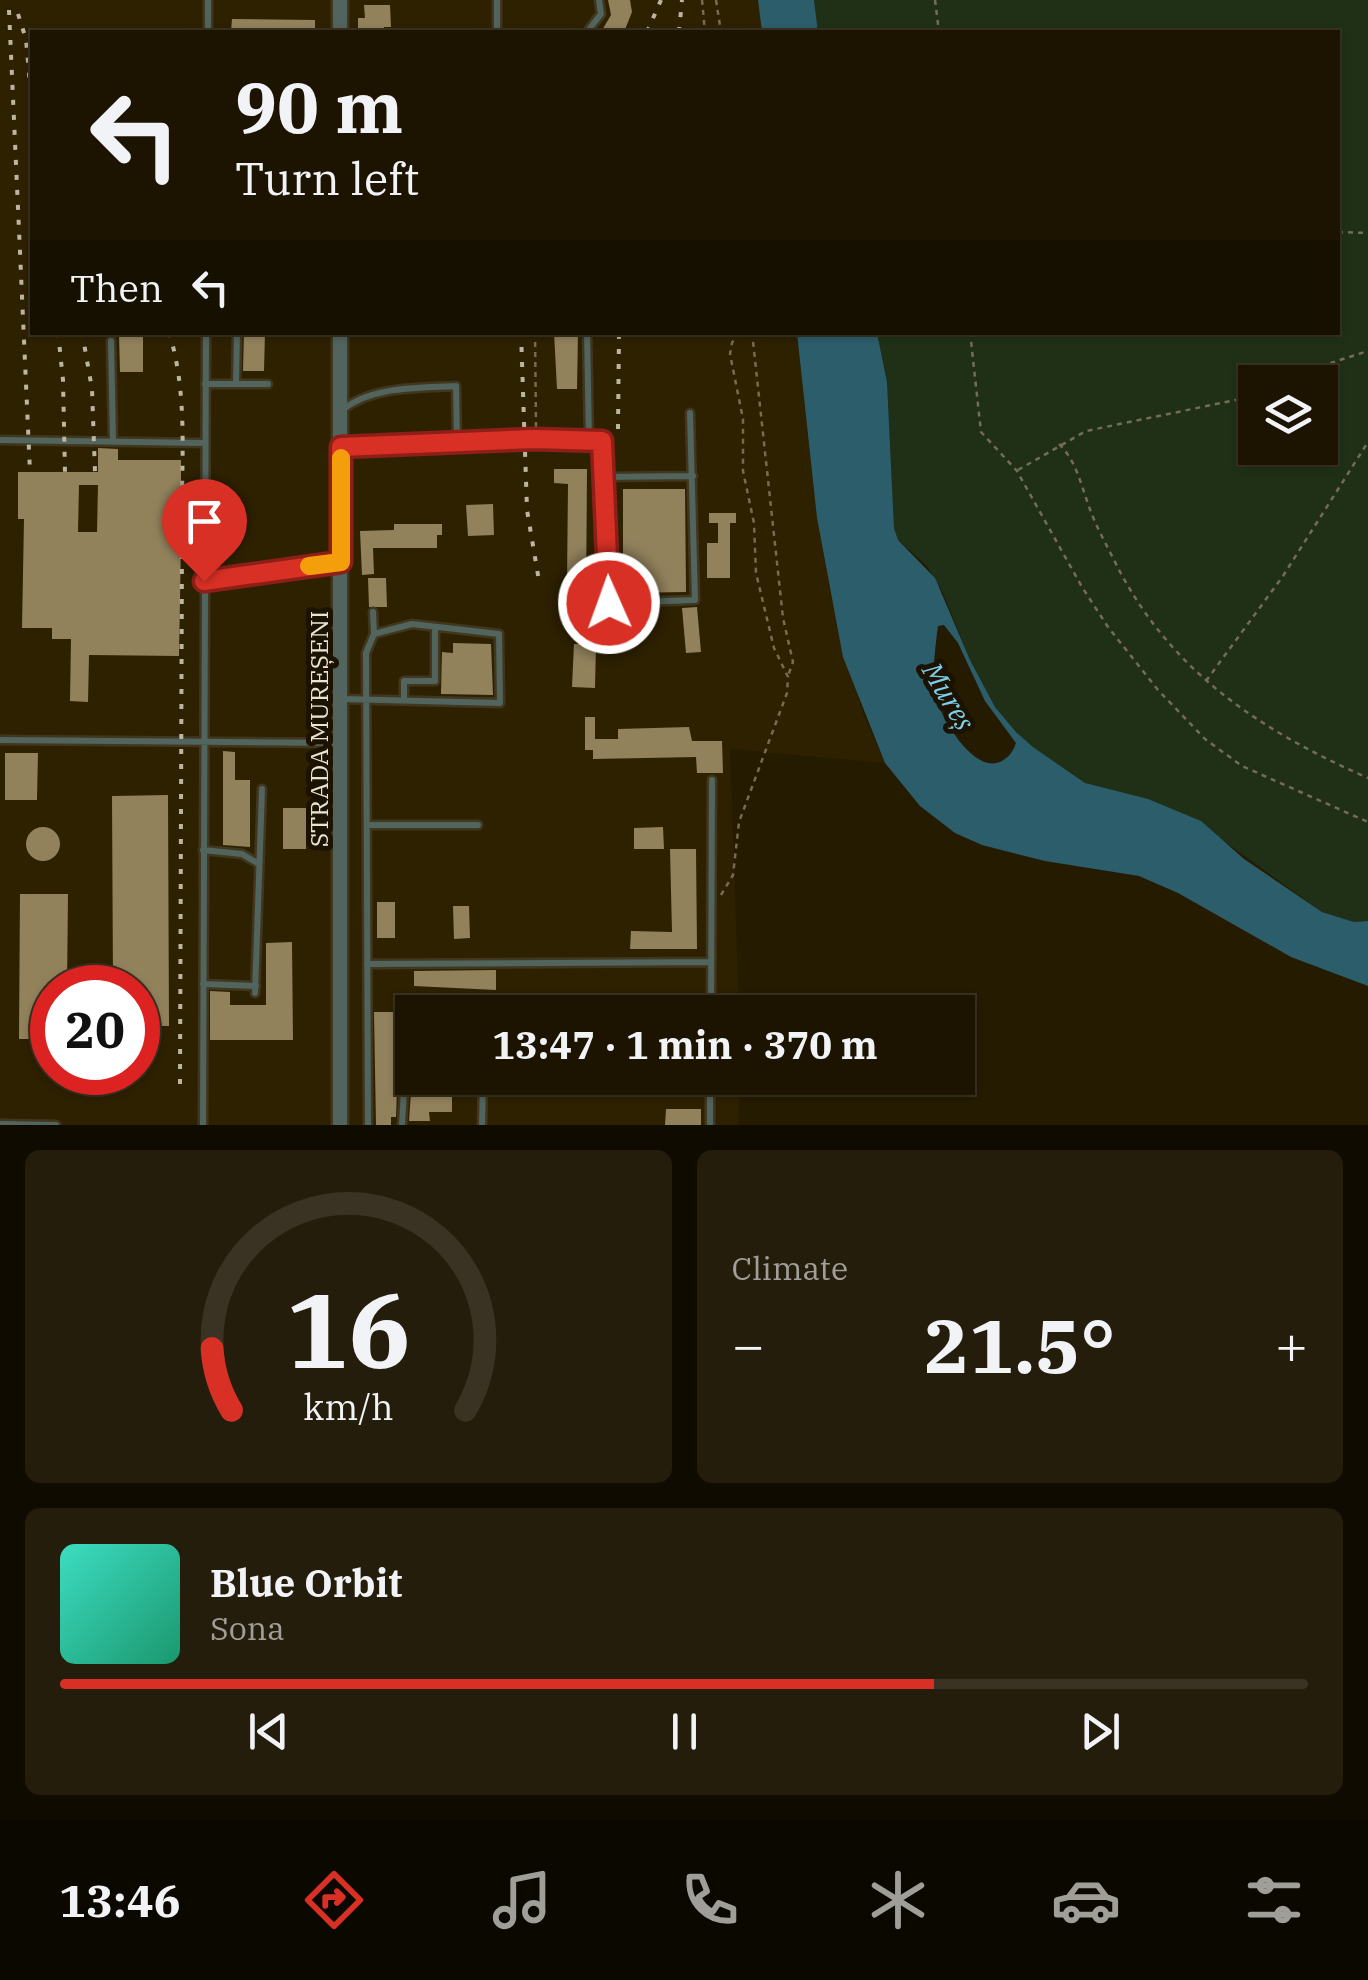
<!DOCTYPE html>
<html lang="en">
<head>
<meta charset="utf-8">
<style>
  :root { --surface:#1c1401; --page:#251d0b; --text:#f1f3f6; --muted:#a09e99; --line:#3a3323; --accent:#d93025 }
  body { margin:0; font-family:"IBM Plex Serif",serif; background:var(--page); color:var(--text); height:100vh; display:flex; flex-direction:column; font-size:38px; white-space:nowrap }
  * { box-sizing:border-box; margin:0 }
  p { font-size:32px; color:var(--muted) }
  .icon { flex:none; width:55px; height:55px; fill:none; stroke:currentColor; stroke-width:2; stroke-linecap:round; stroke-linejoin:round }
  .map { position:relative; height:1125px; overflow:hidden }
  .details { display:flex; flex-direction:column; gap:25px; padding:25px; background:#0f0b01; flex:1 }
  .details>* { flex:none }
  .top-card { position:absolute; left:30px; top:30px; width:1310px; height:305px; border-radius:0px; box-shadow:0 2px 8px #0004,0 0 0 2px var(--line); background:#1c1401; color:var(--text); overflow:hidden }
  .fabs { position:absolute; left:1238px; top:365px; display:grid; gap:20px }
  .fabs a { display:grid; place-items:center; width:100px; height:100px; border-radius:0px; background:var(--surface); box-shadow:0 2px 8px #0004,0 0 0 2px var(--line); font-size:50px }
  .speed { position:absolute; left:30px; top:965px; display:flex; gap:20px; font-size:50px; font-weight:700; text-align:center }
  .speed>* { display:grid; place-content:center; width:130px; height:130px; border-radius:50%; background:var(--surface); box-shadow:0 2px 8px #0004,0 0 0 2px var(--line); line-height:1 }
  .speed .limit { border:15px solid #d22; background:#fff; color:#111 }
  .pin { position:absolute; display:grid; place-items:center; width:85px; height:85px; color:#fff; margin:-102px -42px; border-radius:50% 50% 50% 0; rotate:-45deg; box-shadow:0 0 10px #0007 }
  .pin .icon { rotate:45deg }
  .me { position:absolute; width:110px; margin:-55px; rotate:358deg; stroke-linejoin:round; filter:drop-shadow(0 0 8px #0008) }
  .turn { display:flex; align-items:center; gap:35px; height:210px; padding:0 40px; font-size:45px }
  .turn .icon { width:130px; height:130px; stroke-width:2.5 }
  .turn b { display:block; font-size:70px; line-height:85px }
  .then { display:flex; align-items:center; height:95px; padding:0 40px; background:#0003; gap:20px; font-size:38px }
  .big { font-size:75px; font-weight:800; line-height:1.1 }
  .details .card { flex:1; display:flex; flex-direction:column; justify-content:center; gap:15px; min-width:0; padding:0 35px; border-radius:15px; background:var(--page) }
  .details .dial { align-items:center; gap:0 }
  .dial svg { height:260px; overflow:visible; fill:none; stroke:var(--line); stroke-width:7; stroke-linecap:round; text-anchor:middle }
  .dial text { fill:var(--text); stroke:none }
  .song { display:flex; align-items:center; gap:30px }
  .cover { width:120px; height:120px; border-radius:15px; background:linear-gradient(135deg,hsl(170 70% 55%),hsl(160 70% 35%)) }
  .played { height:10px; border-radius:5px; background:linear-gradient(90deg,var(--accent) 70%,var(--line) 70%) }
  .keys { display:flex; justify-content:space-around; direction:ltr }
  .heat { display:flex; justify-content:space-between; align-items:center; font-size:55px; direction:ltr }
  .details .tiles { flex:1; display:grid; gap:25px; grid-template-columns:1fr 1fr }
  .card:last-child { grid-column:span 2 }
  .trip { position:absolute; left:395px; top:995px; width:580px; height:100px; border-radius:0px; background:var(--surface); box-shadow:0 2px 8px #0004,0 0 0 2px var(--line); font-weight:800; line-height:100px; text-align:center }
  .tabs { display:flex; height:160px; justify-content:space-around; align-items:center; background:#0b0800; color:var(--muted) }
  .tabs .icon { width:70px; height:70px }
  .tabs .current { color:var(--accent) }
  .tabs b { font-size:45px; color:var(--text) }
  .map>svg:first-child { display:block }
</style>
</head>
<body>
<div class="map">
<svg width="1368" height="1125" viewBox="0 0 1368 1125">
  <rect width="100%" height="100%" fill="#251b01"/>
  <path fill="#2e2100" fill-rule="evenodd" d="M 0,0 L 758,0 L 762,32 L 32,32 L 32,332 L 797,333 L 817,518 L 831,596 L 863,713 L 885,763 L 730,749 L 739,1012 L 412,1012 L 412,1078 L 740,1078 L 738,1125 L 0,1125 ZM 52,988 L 138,988 L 138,1072 L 52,1072 Z"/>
  <path fill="#203017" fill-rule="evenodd" d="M 814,0 L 1368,0 L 1368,921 L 1354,922 L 1322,912 L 1228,844 L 1085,783 L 1033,747 L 1016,732 L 995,707 L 970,660 L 943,593 L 927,566 L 898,540 L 894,528 L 887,382 L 877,333 L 1338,332 L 1338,32 L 818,32 ZM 1255,382 L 1320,382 L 1320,448 L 1255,448 Z"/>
  <path fill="#2c5d6b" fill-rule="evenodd" d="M 758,0 L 814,0 L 818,32 L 762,32 Z
    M 797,333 L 877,333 L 887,382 L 894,528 L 898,540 L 935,578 L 970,660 L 995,707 L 1016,732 L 1033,747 L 1085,783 L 1148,799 L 1201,821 L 1244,859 L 1322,912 L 1354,922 L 1368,921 L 1368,986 L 1291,957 L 1178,893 L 1139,876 L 1045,861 L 982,845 L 955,833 L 920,806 L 885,763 L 843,657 L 817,518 ZM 944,625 L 958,643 L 985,701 L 1016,743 C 1013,751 1010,756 1002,761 C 976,775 946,725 938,704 C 930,684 935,653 937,633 L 938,626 Z"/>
  <path fill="#92825c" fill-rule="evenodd" d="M 608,0 L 630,0 L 632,12 L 624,32 L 601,32 L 611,15 Z
    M 364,5 L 390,5 L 391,27 L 384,27 L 384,32 L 358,32 L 358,18 L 365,18 Z
    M 232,19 L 315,20 L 315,32 L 231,32 Z
    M 244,332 L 265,332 L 264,371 L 243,371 Z
    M 554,332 L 578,332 L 577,389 L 557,389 Z
    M 119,335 L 143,335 L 143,372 L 120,372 Z
    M 98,448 L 118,449 L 118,460 L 181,460 L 181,509 L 188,509 L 188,542 L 181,542 L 179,656 L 89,655 L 88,702 L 70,701 L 71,639 L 52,639 L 52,628 L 22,628 L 24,519 L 18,519 L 18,472 L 98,472 ZM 79,485 L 98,485 L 97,532 L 78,532 Z
    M 554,469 L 587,469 L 586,608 L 574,608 L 573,583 L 567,583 L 568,484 L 554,483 Z
    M 623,489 L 685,489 L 686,592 L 627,593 L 627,577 L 623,577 Z
    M 493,504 L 494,535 L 468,536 L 466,505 Z
    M 709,513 L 736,513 L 736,523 L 730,523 L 730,578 L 707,578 L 707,543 L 718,543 L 718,523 L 709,523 Z
    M 394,524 L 442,524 L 442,535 L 437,535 L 437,548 L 373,548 L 374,574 L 362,575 L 360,531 L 394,530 Z
    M 368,578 L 386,578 L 387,607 L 369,607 Z
    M 697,607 L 701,652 L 686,653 L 682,608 Z
    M 453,643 L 491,644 L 493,695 L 441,694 L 442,652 L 453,653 Z
    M 574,644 L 596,644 L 595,688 L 572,687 Z
    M 585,717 L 595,717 L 595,739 L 618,739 L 618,729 L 689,727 L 692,741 L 722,741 L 723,773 L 697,773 L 696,757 L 593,759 L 593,750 L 585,750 Z
    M 223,751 L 235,752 L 235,780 L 250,780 L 250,847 L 223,845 Z
    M 5,753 L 38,753 L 37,800 L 5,800 Z
    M 168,795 L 169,1026 L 138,1026 L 138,988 L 113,988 L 112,796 Z
    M 283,808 L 306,808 L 306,849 L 283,849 Z
    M 663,827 L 664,849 L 634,849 L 634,828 Z
    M26 844a17 17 0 1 1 34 0a17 17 0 1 1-34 0Z
    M 670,849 L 696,849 L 697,949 L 630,949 L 631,931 L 672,932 Z
    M 20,894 L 68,894 L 67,988 L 52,988 L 52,1032 L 33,1032 L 33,1039 L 19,1039 Z
    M 377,902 L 395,902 L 395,938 L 377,938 Z
    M 453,906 L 469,906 L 470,938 L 454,939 Z
    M 292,942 L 293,1040 L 210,1040 L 210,991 L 230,992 L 230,1005 L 266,1005 L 266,943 Z
    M 496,970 L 496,990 L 414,986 L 414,971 Z
    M 374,1012 L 394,1012 L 395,1034 L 406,1034 L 406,1049 L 393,1049 L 394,1089 L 397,1089 L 396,1117 L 391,1117 L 391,1125 L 376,1125 Z
    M 428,1078 L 468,1078 L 468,1092 L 452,1092 L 452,1112 L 429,1112 L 430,1121 L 409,1121 L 411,1092 L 429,1089 Z
    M 666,1109 L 701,1109 L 701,1125 L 665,1125 Z"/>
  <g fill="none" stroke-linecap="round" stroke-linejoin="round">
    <defs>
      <path id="lane" d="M 497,0 L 497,32
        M 208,32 L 208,0
        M 587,32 L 601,14 L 599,0
        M 587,332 L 589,441
        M 111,341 L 113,442
        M 205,384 L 268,384
        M 236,384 L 237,332
        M 342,410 C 372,386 419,388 456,386 L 457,442
        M 0,440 L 205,443
        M 342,447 L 535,439 L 601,441 L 609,603 L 695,600 L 690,413
        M 603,477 L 693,476
        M 203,581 L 341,562
        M 343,699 L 500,703 L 499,634 L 412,624 L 374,634
        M 404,700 L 404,681 L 435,681 L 435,627
        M 0,740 L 340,743
        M 367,825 L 478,825
        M 203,850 L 242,854 L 259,864
        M 367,964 L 711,962
        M 203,984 L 256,986
        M 255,993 L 262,789
        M 711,1012 L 712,780
        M 0,1124 L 56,1125
        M 203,1125 L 206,332
        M 368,1125 L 366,653 L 374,634 L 373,612
        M 402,1125 L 404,1089 L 413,1078
        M 482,1125 L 483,1078
        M 710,1125 L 710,1078"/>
      <path id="street" d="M 340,0 L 340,32
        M 340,1125 L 340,332"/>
    </defs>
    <use href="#lane" stroke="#41371e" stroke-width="11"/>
    <use href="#street" stroke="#41371e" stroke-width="19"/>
    <path stroke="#756c56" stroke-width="2.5" stroke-dasharray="5 5" stroke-linecap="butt" d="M 702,0 L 705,32
      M 716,0 L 721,32
      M 935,0 L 939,32
      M 1338,232 L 1368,233
      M 535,332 L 536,428
      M 752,332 L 783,618 L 793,662 L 788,676
      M 970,332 L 981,432 L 1017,471 L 1082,587 L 1108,627 L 1158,690 L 1205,739 L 1242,766 L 1368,822
      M 1284,382 L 1315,368 L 1368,351
      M 1059,444 C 1077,461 1082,489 1091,512 C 1097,528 1106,544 1114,560 C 1168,670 1259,730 1368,778
      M 1018,470 L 1086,431 L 1255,396
      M 1206,681 L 1283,576 L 1368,442
      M 721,895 L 733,875 L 739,822 L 787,693 L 788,677 L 774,648 L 756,573 L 754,523 L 743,471 L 743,419 L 730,354 L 732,343 L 738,332"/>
    <use href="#lane" stroke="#51645d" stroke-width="6"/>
    <use href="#street" stroke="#51645d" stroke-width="14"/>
    <path stroke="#bdb5a3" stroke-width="4" stroke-dasharray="5 10" stroke-linecap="butt" d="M 9,10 L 30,472
      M 18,14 L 26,39 L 32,109
      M 647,32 L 661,0
      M 679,32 L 682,0
      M 32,159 L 32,185
      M 58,332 L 63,380 L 65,473
      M 82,332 L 92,389 L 95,472
      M 169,332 C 187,390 182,450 182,509
      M 521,332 L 527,510 L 539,581
      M 618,429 L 619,332
      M 180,1084 L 182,542"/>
  </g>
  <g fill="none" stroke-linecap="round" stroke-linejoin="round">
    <defs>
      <path id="route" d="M 204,581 L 341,562 L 341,447 L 535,439 L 602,441 L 609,603"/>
    </defs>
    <use href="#route" stroke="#8d1f18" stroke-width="25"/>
    <use href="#route" stroke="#d93025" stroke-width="18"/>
    <path stroke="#f59e0b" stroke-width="18" d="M 309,566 L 341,562 L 341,458"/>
  </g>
  <g text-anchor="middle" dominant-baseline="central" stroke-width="10" stroke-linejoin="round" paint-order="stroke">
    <g font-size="25" fill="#eae3d3" stroke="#1b1200">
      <text transform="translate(318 729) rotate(-90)">STRADA MUREȘENI</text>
    </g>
    <g font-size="28" font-style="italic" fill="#7dcfe9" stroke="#1b1200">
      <text transform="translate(949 696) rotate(59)">Mureș</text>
    </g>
  </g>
</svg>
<div class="fabs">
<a><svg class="icon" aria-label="layers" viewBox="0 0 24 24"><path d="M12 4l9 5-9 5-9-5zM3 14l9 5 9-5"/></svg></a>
</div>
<div class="speed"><div class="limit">20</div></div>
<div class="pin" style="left:204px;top:581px;background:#d93025"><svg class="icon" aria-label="arrive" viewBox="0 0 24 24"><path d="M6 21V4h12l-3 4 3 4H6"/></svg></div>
<svg class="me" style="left:609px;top:603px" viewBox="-20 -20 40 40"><circle r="17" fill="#d93025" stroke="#fff" stroke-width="3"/><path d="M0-11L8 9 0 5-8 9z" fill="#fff"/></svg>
<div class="trip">13:47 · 1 min · 370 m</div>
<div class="top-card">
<div class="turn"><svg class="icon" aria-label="left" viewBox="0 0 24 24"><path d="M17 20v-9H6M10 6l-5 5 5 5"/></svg><div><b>90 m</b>Turn left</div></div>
<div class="then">Then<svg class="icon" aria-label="left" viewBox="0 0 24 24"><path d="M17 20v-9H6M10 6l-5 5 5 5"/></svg></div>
</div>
</div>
<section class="details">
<div class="tiles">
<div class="card dial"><svg viewBox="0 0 100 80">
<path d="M14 69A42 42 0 1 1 86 69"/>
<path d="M14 69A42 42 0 0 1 8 50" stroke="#d93025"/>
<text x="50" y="56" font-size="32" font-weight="700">16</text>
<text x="50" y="72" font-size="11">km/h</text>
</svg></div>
<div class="card"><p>Climate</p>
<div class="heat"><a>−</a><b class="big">21.5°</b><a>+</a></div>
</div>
<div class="card">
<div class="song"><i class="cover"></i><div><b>Blue Orbit</b><p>Sona</p></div></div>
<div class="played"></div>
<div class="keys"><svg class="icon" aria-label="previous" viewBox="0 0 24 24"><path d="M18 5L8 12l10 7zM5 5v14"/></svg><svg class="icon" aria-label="pause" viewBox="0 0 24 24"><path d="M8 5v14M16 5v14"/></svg><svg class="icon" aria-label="next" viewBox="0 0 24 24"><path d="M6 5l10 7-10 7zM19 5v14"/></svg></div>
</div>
</div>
</section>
<nav class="tabs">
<b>13:46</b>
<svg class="icon current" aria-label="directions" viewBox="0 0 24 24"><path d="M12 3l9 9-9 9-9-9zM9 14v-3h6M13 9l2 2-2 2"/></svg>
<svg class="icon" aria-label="music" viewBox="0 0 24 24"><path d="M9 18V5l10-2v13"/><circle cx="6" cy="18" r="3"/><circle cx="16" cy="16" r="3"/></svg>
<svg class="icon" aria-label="phone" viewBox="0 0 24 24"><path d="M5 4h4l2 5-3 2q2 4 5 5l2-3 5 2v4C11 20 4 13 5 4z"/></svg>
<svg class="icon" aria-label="climate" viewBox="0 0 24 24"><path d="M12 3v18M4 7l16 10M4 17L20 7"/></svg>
<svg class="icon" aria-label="car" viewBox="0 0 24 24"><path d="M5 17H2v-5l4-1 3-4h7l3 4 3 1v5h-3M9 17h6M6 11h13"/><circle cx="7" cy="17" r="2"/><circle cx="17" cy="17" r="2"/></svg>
<svg class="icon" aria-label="filters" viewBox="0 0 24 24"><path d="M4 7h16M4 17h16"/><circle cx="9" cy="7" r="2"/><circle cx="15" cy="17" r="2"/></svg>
</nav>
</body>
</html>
